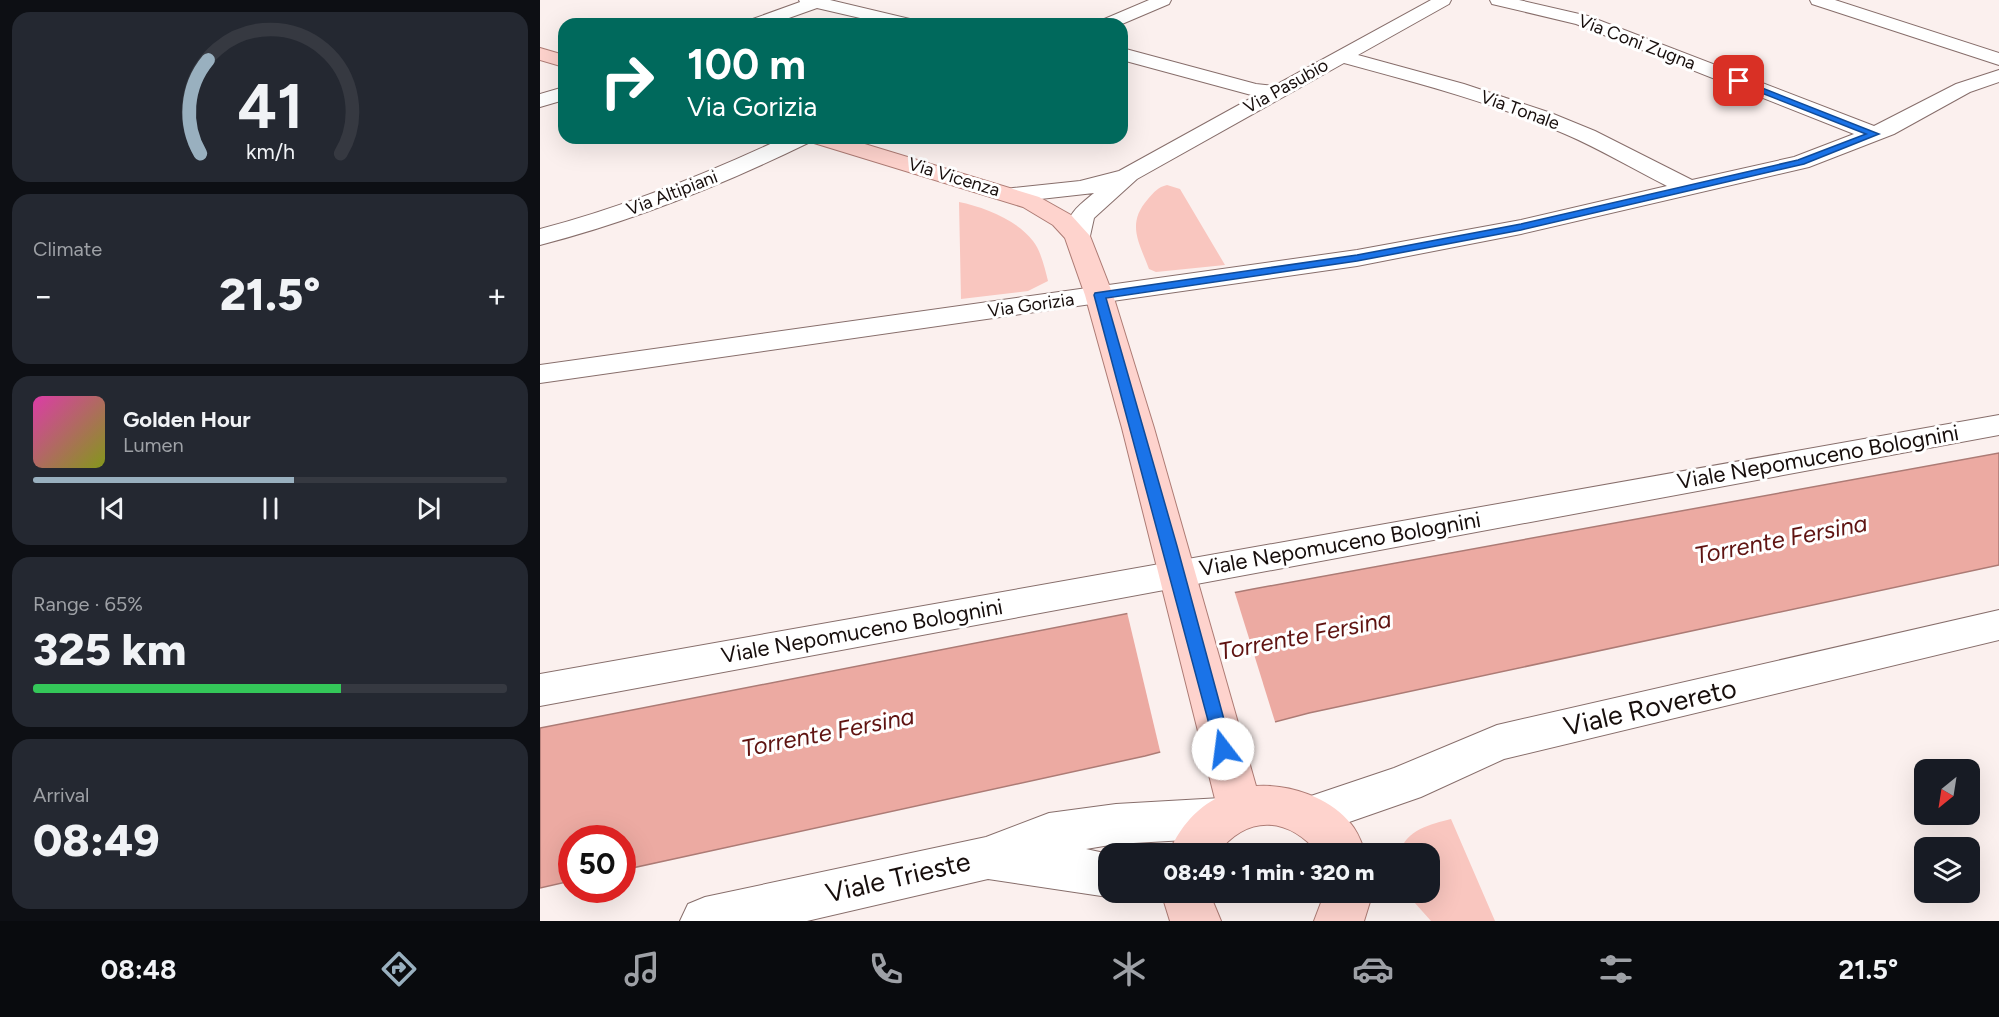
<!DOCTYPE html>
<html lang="en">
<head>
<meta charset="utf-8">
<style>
  :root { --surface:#171b24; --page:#242831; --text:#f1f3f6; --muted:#9ea1a6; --line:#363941; --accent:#99b0bf }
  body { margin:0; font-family:Figtree,sans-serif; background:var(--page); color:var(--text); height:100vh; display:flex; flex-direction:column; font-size:22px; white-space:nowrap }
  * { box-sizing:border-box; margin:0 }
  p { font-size:20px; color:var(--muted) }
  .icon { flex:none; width:33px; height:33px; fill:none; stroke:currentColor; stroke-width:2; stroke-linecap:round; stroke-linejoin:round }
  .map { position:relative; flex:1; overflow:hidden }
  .panel { display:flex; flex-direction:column; gap:12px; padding:12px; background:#0d0f14; width:540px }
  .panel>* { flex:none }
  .banner { position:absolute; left:18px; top:18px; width:570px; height:126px; border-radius:18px; box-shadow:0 6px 24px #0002; background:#00695c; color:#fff; overflow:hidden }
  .needle { width:39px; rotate:210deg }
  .controls { position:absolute; left:1374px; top:759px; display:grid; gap:12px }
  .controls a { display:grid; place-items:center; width:66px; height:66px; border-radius:12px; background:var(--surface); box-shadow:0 6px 24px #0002; font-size:30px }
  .speed { position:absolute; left:18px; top:825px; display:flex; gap:12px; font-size:30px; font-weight:700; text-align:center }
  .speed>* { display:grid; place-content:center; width:78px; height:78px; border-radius:50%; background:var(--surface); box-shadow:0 6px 24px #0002; line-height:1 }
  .speed .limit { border:9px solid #d22; background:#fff; color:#111 }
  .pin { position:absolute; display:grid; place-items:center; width:51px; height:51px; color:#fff; margin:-26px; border-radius:12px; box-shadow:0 3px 9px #0006 }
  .me { position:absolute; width:66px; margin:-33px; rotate:345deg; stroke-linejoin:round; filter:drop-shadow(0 0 4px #0008) }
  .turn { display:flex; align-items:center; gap:21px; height:126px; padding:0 30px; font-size:27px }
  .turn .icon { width:78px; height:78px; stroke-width:2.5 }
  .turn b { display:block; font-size:42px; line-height:51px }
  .big { font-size:45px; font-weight:800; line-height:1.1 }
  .panel .widget { flex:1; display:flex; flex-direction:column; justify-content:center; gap:9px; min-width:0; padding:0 21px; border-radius:18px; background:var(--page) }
  .panel .dial { align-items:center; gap:0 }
  .dial svg { height:156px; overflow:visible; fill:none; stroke:var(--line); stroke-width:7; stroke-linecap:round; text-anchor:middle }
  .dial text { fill:var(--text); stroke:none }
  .song { display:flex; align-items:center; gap:18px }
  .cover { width:72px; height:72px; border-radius:9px; background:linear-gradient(135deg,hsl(320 70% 55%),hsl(70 70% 35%)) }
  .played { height:6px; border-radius:3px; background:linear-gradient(90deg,var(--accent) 55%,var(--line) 55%) }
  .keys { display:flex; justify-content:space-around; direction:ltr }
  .heat { display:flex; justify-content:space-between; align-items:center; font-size:33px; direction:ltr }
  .charge { height:9px; border-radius:4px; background:linear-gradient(90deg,#34c759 65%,var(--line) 0) }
  .trip { position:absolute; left:558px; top:843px; width:342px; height:60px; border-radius:18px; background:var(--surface); box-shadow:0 6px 24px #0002; font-weight:800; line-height:60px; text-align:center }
  .tab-bar { display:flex; height:96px; justify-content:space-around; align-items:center; background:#090b0e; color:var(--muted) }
  .tab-bar .icon { width:42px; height:42px }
  .tab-bar .on { color:var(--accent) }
  .tab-bar b { font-size:27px; color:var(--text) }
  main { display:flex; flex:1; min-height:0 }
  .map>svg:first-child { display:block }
</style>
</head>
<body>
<main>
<section class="panel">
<div class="widget dial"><svg viewBox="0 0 100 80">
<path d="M14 69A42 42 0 1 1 86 69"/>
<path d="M14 69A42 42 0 0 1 18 21" stroke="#99b0bf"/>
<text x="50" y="56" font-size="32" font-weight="700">41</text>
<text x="50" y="72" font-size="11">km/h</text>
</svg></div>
<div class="widget"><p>Climate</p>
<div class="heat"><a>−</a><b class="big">21.5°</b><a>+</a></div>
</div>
<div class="widget">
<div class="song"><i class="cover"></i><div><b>Golden Hour</b><p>Lumen</p></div></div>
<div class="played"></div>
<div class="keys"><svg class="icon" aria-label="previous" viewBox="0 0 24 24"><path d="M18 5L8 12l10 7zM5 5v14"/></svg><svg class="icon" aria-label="pause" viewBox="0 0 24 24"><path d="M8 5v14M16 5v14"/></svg><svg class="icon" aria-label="next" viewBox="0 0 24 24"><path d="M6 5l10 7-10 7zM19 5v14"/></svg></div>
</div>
<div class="widget"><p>Range · 65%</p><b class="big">325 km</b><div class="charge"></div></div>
<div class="widget"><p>Arrival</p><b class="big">08:49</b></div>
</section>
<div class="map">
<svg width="1459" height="921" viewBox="0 0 1459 921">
  <rect width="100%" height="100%" fill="#fbf0ee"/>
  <path fill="#f9c6bf" d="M 627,185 L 640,189 L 685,265 L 616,272 L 609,269 C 599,242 586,224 608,199 C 614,192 618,187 627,185 Z
    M 419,202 C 444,207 477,220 493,241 C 501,251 505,269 508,281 L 488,291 L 421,299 Z
    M 911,819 L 955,921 L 891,921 L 866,893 L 890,892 L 890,854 L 860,853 C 865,830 891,824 911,819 Z"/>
  <path fill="#ecaaa2" stroke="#ac7b75" stroke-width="1.5" d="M 1459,453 L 1459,565 L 769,713 L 605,756 L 83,870 L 82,838 L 32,838 L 31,881 L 0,888 L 0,728 L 713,589 Z"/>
  <path fill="#fbf0ee" d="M 694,590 L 736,725 L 621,755 L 587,612 Z"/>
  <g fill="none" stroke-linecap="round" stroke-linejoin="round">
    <defs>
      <path id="minor" d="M 259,0 L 290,0 L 374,20 L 377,24 L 346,24 L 277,8 L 232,24 L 207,24 L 210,20 L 260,2 Z
        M 609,0 L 631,0 L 629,4 L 582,24 L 559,24 L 562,20 Z
        M 891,0 L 911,0 L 909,4 L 818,55 L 924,84 L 1011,113 L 1055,131 L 1152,180 L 1254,157 L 1314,134 L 1036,24 L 952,4 L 950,0 L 979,0 L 1048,16 L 1334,126 L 1416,84 L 1459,70 L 1459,82 L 1430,92 L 1354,134 L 1269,167 L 981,234 L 817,266 L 0,383 L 0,365 L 817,250 L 981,220 L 1127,186 C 1093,169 1060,149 1025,134 C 954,103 878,83 804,63 L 597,179 L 554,218 L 550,236 L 546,241 L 537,244 L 528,241 L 524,236 C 528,213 537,207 554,193 L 473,202 L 465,200 L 461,195 L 465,190 L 473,188 L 540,181 L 579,171 L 715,96 L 582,60 L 582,48 L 716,84 L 734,86 Z
        M 1270,0 L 1295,0 L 1459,53 L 1459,65 L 1272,4 Z
        M 24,87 L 24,100 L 0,107 L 0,94 Z
        M 243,138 L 271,138 L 268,143 C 182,185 93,221 0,245 L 0,229 C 84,207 164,175 243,138 Z
        M 1459,415 L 1459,435 L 0,706 L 0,674 Z
        M 1459,610 L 1459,640 L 964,759 L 881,797 L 769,836 L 753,830 L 746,816 L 753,802 L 854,768 L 957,725 Z
        M 681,798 L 697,804 L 704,818 L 697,832 L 681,838 L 576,844 L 546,849 L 569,854 L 568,892 L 580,892 L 568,897 L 448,879 L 267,921 L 140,921 L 148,904 L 165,897 L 446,837 L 509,813 L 576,804 Z"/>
      <path id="major" d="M 0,48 L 24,55 L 24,67 L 0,60 Z
        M 271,138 L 305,138 L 499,197 L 531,215 L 550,236 L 573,295 L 614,428 L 716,786 C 749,784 790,797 811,824 C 818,832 822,844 826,854 L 779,854 C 748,816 707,814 677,854 L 628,854 C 639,830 652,812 675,799 L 582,428 L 545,295 L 525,238 L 513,225 L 483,207 L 274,143 Z
        M 621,892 L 669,892 L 681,921 L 630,921 Z
        M 785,892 L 833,892 L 824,921 L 774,921 Z"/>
    </defs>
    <use href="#minor" stroke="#876e6b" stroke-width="2"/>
    <use href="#major" stroke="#ad7b74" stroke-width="2"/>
    <use href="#minor" fill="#fff" fill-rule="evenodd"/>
    <use href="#major" fill="#fed3cd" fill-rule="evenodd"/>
  </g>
  <path fill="#1a73e8" stroke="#114b97" stroke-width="1.5" d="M 1196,80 L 1202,80 L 1339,134 L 1264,164 L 981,230 L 817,261 L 566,298 L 637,546 L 692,749 L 689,754 L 683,756 L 677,754 L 554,295 L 555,293 L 817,255 L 981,224 L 1258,160 L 1326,134 L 1196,83 Z"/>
  <g text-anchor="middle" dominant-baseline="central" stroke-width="6" stroke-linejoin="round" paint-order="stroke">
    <g font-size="18" fill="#170e0c" stroke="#fff">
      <text transform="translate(1097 42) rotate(21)">Via Coni Zugna</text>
      <text transform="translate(746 86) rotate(-29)">Via Pasubio</text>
      <text transform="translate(980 110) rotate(20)">Via Tonale</text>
      <text transform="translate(414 177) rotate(17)">Via Vicenza</text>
      <text transform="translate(132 193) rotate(-21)">Via Altipiani</text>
      <text transform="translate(491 305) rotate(-8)">Via Gorizia</text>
    </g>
    <g font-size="22" fill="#170e0c" stroke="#fff">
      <text transform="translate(1278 457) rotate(-10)">Viale Nepomuceno Bolognini</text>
      <text transform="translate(800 544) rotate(-10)">Viale Nepomuceno Bolognini</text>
      <text transform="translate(322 631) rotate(-10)">Viale Nepomuceno Bolognini</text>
    </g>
    <g font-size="24" font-style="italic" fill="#5f1311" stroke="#fff">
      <text transform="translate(1241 539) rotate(-11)">Torrente Fersina</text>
      <text transform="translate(765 635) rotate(-11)">Torrente Fersina</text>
      <text transform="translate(288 732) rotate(-11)">Torrente Fersina</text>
    </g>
    <g font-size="27" fill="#170e0c" stroke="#fff">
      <text transform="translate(1110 707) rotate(-13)">Viale Rovereto</text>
      <text transform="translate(358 877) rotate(-13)">Viale Trieste</text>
    </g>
  </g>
</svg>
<div class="controls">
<a><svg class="needle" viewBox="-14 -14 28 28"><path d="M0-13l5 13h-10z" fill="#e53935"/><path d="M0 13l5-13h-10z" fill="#9ea1a6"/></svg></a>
<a><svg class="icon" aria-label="layers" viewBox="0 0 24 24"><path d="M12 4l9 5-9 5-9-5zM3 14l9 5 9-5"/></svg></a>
</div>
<div class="speed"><div class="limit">50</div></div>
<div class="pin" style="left:1199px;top:81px;background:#d93025"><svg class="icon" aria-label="arrive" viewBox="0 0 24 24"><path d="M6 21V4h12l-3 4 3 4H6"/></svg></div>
<svg class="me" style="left:683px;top:749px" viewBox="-20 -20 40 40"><circle r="19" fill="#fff"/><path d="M0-13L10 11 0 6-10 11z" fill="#1a73e8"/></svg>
<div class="trip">08:49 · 1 min · 320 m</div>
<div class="banner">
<div class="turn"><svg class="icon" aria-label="right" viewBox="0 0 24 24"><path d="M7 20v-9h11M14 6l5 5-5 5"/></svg><div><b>100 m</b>Via Gorizia</div></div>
</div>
</div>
</main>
<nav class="tab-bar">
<b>08:48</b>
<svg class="icon on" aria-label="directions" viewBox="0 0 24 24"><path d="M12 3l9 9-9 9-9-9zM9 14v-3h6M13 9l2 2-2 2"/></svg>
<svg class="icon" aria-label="music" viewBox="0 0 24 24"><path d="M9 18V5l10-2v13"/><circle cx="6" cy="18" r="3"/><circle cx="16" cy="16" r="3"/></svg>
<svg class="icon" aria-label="phone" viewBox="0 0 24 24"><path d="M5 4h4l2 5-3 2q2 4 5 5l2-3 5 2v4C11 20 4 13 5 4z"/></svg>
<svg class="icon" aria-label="climate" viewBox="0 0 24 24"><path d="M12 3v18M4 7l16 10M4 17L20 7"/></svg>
<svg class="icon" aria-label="car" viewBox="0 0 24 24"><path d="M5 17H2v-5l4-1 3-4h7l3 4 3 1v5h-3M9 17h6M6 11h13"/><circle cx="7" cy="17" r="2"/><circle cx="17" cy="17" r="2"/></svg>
<svg class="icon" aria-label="filters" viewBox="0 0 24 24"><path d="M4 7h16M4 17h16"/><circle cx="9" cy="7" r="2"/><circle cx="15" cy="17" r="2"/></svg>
<b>21.5°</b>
</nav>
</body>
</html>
